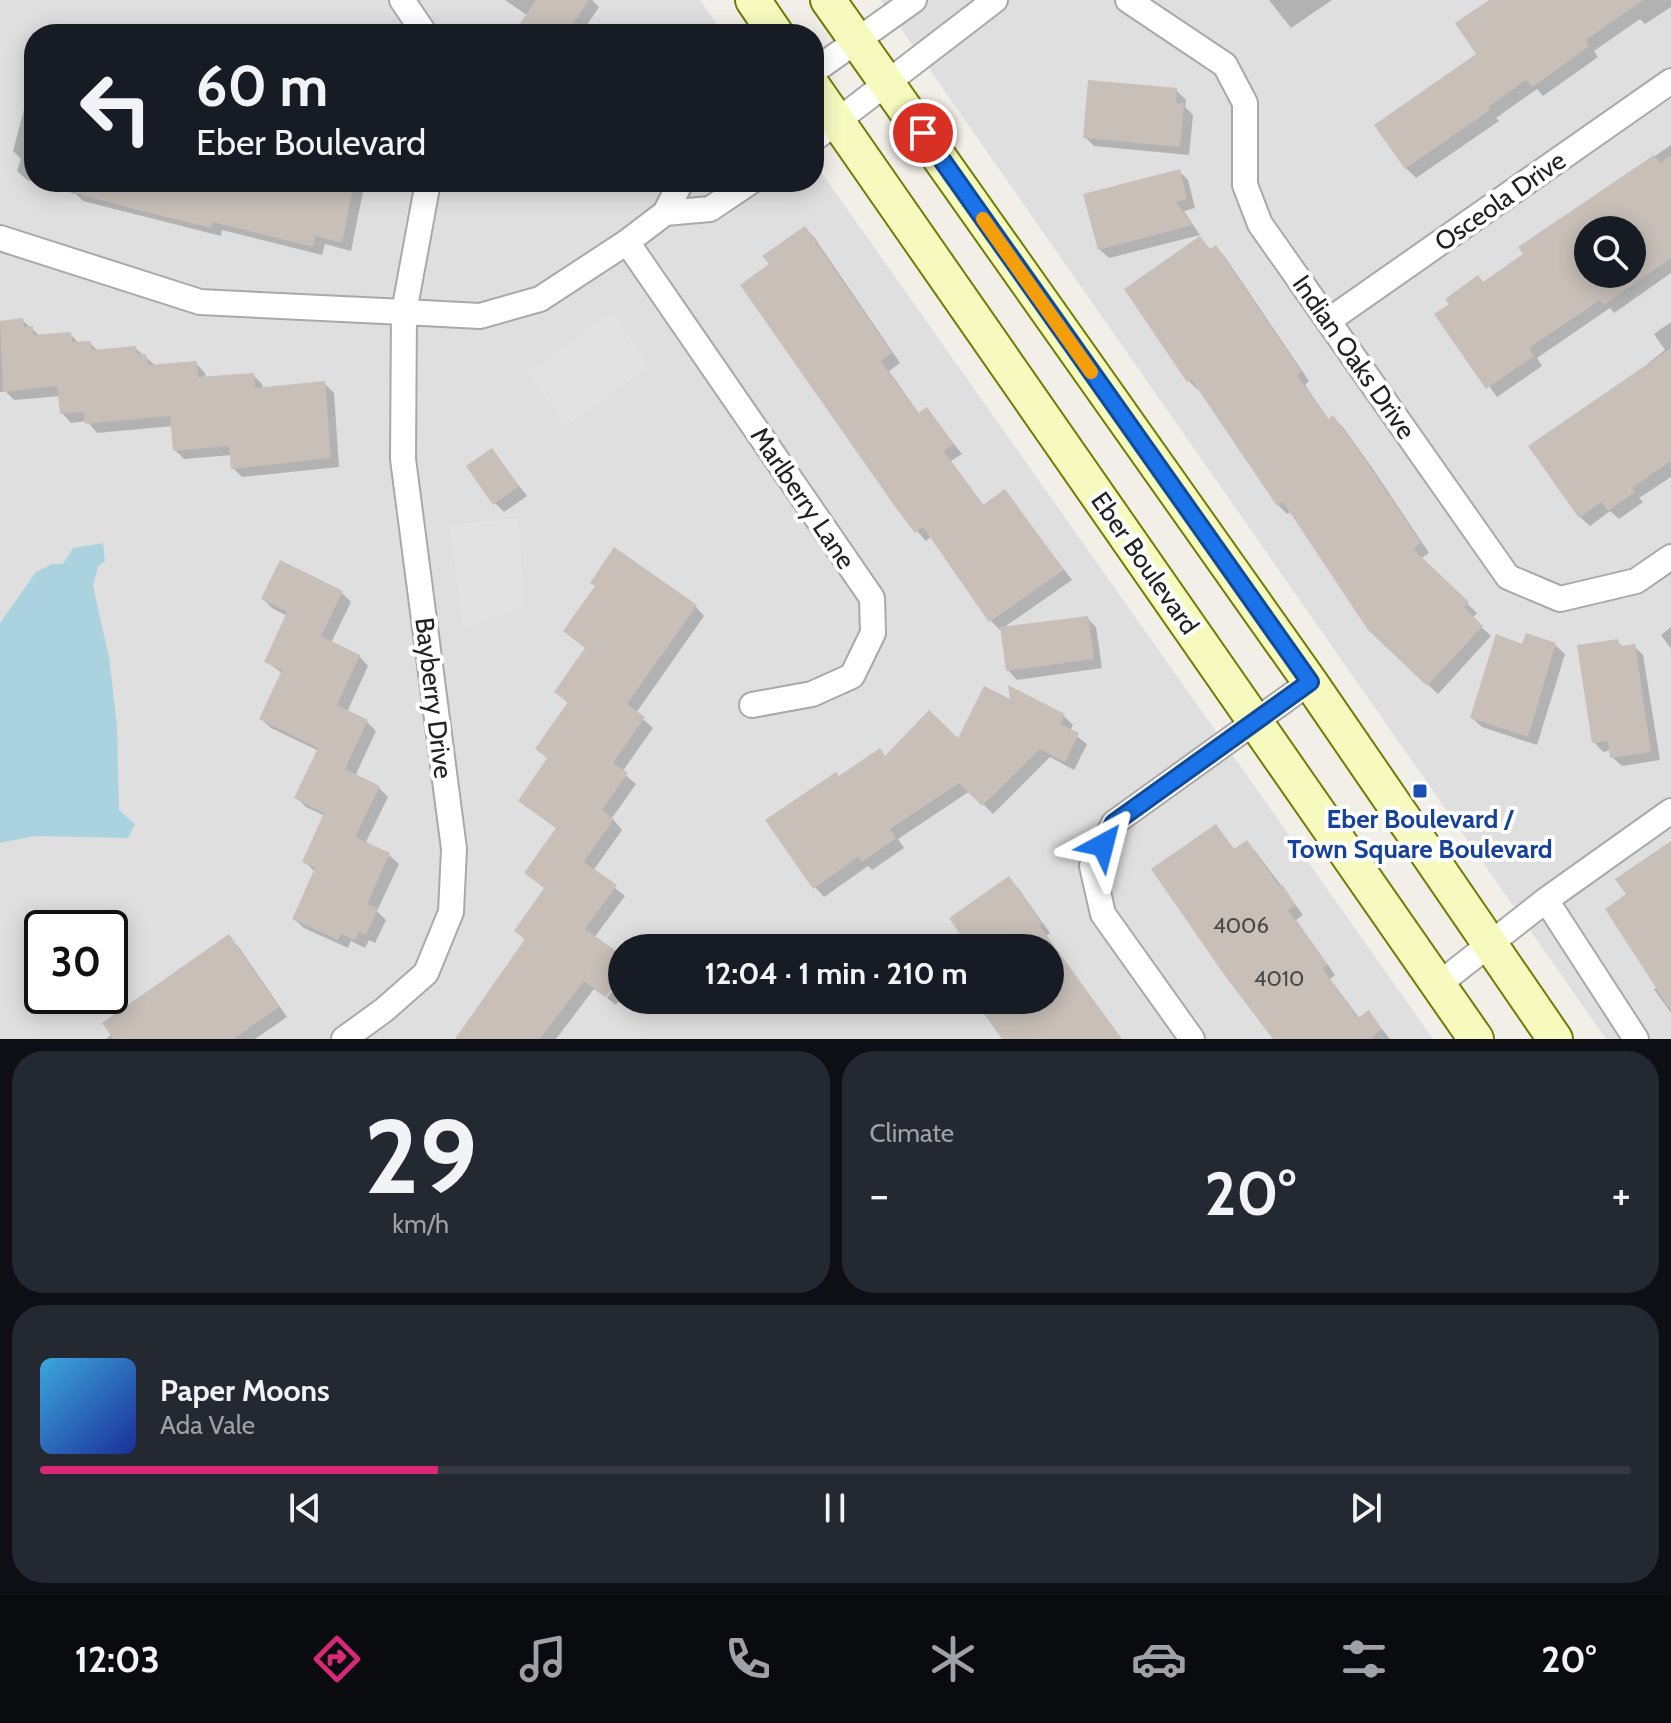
<!DOCTYPE html>
<html lang="en">
<head>
<meta charset="utf-8">
<style>
  :root { --surface:#171b24; --page:#242831; --text:#f1f3f6; --muted:#9ea1a6; --line:#363941; --accent:#db2777 }
  body { margin:0; font-family:Cabin,sans-serif; background:var(--page); color:var(--text); height:100vh; display:flex; flex-direction:column; font-size:30px; white-space:nowrap }
  * { box-sizing:border-box; margin:0 }
  p { font-size:26px; color:var(--muted) }
  .icon { flex:none; width:44px; height:44px; fill:none; stroke:currentColor; stroke-width:2; stroke-linecap:round; stroke-linejoin:round }
  .map { position:relative; height:1039px; overflow:hidden }
  .sheet { display:flex; flex-direction:column; gap:12px; padding:12px; background:#0d0f14; flex:1 }
  .sheet>* { flex:none }
  .guide { position:absolute; left:24px; top:24px; width:800px; height:168px; border-radius:32px; box-shadow:0 4px 20px #0003; background:#171b24; color:var(--text); overflow:hidden }
  .fabs { position:absolute; left:1574px; top:216px; display:grid; gap:16px }
  .fabs a { display:grid; place-items:center; width:72px; height:72px; border-radius:50%; background:var(--surface); box-shadow:0 4px 20px #0003; font-size:40px }
  .speed { position:absolute; left:24px; top:910px; display:flex; gap:16px; font-size:40px; font-weight:700; text-align:center }
  .speed>* { display:grid; place-content:center; width:104px; height:104px; border-radius:50%; background:var(--surface); box-shadow:0 4px 20px #0003; line-height:1 }
  .speed .limit { border:4px solid #111; border-radius:12px; background:#fff; color:#111 }
  .pin { position:absolute; display:grid; place-items:center; width:68px; height:68px; color:#fff; margin:-34px; border:4px solid #fff; border-radius:50%; box-shadow:0 2px 8px #0007 }
  .me { position:absolute; width:88px; margin:-44px; rotate:38deg; stroke-linejoin:round; filter:drop-shadow(0 0 6px #0008) }
  .turn { display:flex; align-items:center; gap:28px; height:168px; padding:0 40px; font-size:36px }
  .turn .icon { width:104px; height:104px; stroke-width:2.5 }
  .turn b { display:block; font-size:56px; line-height:68px }
  .big { font-size:60px; font-weight:700; line-height:1.1 }
  .sheet .widget { flex:1; display:flex; flex-direction:column; justify-content:center; gap:12px; min-width:0; padding:0 28px; border-radius:32px; background:var(--page) }
  .sheet .dial { align-items:center; gap:0 }
  .dial b { font-size:104px; line-height:1 }
  .song { display:flex; align-items:center; gap:24px }
  .cover { width:96px; height:96px; border-radius:12px; background:linear-gradient(135deg,hsl(200 70% 55%),hsl(230 70% 35%)) }
  .played { height:8px; border-radius:4px; background:linear-gradient(90deg,var(--accent) 25%,var(--line) 25%) }
  .keys { display:flex; justify-content:space-around; direction:ltr }
  .heat { display:flex; justify-content:space-between; align-items:center; font-size:44px; direction:ltr }
  .sheet .tiles { flex:1; display:grid; gap:12px; grid-template-columns:1fr 1fr }
  .widget:last-child { grid-column:span 2 }
  .trip { position:absolute; left:608px; top:934px; width:456px; height:80px; border-radius:40px; background:var(--surface); box-shadow:0 4px 20px #0003; font-weight:700; line-height:80px; text-align:center }
  .menu { display:flex; height:128px; justify-content:space-around; align-items:center; background:#090b0e; color:var(--muted) }
  .menu .icon { width:56px; height:56px }
  .menu .on { color:var(--accent) }
  .menu b { font-size:36px; color:var(--text) }
  .map>svg:first-child { display:block }
</style>
</head>
<body>
<div class="map">
<svg width="1671" height="1039" viewBox="0 0 1671 1039">
  <rect width="100%" height="100%" fill="#f2efe9"/>
  <path fill="#e0dfdf" fill-rule="evenodd" d="M 0,0 L 700,0 L 724,34 L 34,34 L 34,182 L 814,182 L 814,162 L 1433,1039 L 0,1039 ZM 42,928 L 110,928 L 110,996 L 42,996 ZM 622,948 L 1050,948 L 1050,1000 L 622,1000 Z
    M 881,0 L 1671,0 L 1671,1039 L 1606,1039 ZM 1588,230 L 1632,230 L 1632,274 L 1588,274 Z"/>
  <path fill="#e2e2e2" d="M 612,312 L 650,366 L 566,426 L 528,373 Z
    M 518,518 L 525,606 L 463,629 L 449,525 Z"/>
  <path fill="#aad3df" d="M 103,543 L 105,561 L 98,566 L 93,586 L 109,657 L 117,726 L 119,810 L 135,824 L 128,838 L 34,836 L 0,843 L 0,623 L 36,572 L 52,564 L 63,564 L 73,548 Z"/>
  <path fill="#0003" fill-rule="evenodd" d="M 505,0 L 592,0 L 599,7 L 581,34 L 515,34 L 528,16 Z
    M 1269,0 L 1332,0 L 1291,28 Z
    M 1492,0 L 1671,0 L 1671,7 L 1645,24 L 1640,19 L 1594,51 L 1598,57 L 1543,96 L 1537,89 L 1496,118 L 1499,121 L 1416,178 L 1406,168 L 1479,54 Z
    M 291,26 L 321,34 L 289,34 Z
    M 1176,90 L 1186,100 L 1185,107 L 1193,115 L 1189,155 L 1094,146 L 1085,137 Z
    M 25,106 L 34,109 L 34,182 L 365,182 L 351,251 L 325,244 L 322,255 L 222,230 L 221,236 L 83,201 L 76,194 L 27,180 L 17,171 L 21,159 L 13,151 Z
    M 1671,145 L 1671,273 L 1614,313 L 1610,308 L 1537,358 L 1542,366 L 1497,397 L 1437,315 L 1526,255 L 1520,248 ZM 1588,230 L 1632,230 L 1632,274 L 1588,274 Z
    M 1179,171 L 1188,180 L 1195,208 L 1184,211 L 1200,235 L 1109,258 L 1099,249 Z
    M 805,228 L 814,237 L 900,363 L 889,371 L 920,415 L 927,410 L 962,454 L 951,461 L 984,506 L 1005,492 L 1072,580 L 1000,630 L 991,621 L 932,536 L 926,541 L 917,531 L 772,265 Z
    M 1200,239 L 1211,251 L 1216,247 L 1225,257 L 1309,381 L 1305,385 L 1329,420 L 1333,417 L 1342,426 L 1373,469 L 1429,553 L 1420,559 L 1477,613 L 1472,618 L 1491,636 L 1438,694 L 1380,639 L 1292,511 L 1287,514 L 1278,505 L 1200,388 L 1198,390 L 1189,381 Z
    M 22,320 L 40,336 L 70,334 L 80,344 L 90,343 L 99,352 L 135,348 L 155,365 L 196,363 L 205,373 L 206,378 L 253,375 L 262,384 L 263,389 L 324,383 L 334,393 L 339,467 L 242,477 L 233,468 L 232,455 L 184,459 L 175,450 L 173,426 L 97,433 L 87,421 L 71,423 L 62,413 L 60,396 L 14,400 L 6,392 L 0,392 L 0,323 Z
    M 1671,322 L 1671,477 L 1639,498 L 1643,502 L 1619,519 L 1610,511 L 1590,526 L 1580,517 L 1650,366 L 1648,363 L 1665,350 L 1654,334 Z
    M 491,450 L 527,496 L 504,512 L 495,503 Z
    M 342,593 L 351,602 L 331,643 L 359,656 L 368,666 L 347,712 L 367,722 L 376,731 L 355,776 L 379,788 L 388,797 L 365,844 L 389,855 L 399,864 L 377,911 L 386,920 L 375,943 L 369,940 L 365,948 L 351,941 L 348,948 L 304,928 L 294,919 L 315,872 L 305,862 L 325,816 L 306,807 L 297,798 L 319,751 L 271,728 L 261,719 L 283,674 L 266,661 L 287,616 L 272,608 L 263,599 Z
    M 695,606 L 704,616 L 636,713 L 653,728 L 622,772 L 636,784 L 612,818 L 622,830 L 593,871 L 625,896 L 594,938 L 622,958 L 622,970 L 604,996 L 594,989 L 556,1039 L 456,1039 L 526,941 L 517,931 L 546,889 L 526,872 L 557,829 L 521,801 L 549,759 L 569,704 L 557,692 L 587,649 L 565,631 Z
    M 1087,618 L 1096,627 L 1102,668 L 1017,680 L 1008,670 Z
    M 1671,627 L 1671,649 L 1661,635 Z
    M 1617,641 L 1624,648 L 1634,646 L 1643,655 L 1660,760 L 1622,766 L 1612,757 L 1611,750 L 1603,752 L 1594,742 Z
    M 1555,645 L 1565,654 L 1537,745 L 1482,727 L 1472,718 L 1523,647 Z
    M 1010,689 L 1064,716 L 1073,725 L 1070,731 L 1087,744 L 1074,770 L 1050,757 L 993,814 L 970,791 L 898,839 L 904,848 L 872,870 L 868,866 L 824,897 L 815,887 L 839,778 L 880,751 L 886,757 L 958,742 L 1012,703 Z
    M 1216,826 L 1235,850 L 1247,842 L 1256,852 L 1303,915 L 1296,920 L 1335,975 L 1330,979 L 1360,1019 L 1369,1013 L 1390,1039 L 1275,1039 Z
    M 1671,843 L 1671,1013 L 1654,989 L 1658,987 L 1629,895 Z
    M 1009,879 L 1018,888 L 1050,933 L 1046,936 L 1121,1039 L 1005,1039 L 983,1000 L 1050,1000 L 1050,948 L 972,948 Z
    M 228,937 L 238,946 L 287,1017 L 255,1039 L 106,1039 Z
    M 622,977 L 622,996 L 616,1005 L 607,998 Z"/>
  <path fill="#c7bfb8" fill-rule="evenodd" d="M 536,0 L 589,0 L 566,34 L 513,34 Z
    M 1489,0 L 1643,0 L 1586,40 L 1589,46 L 1555,71 L 1532,87 L 1526,80 L 1488,107 L 1490,110 L 1405,169 L 1374,125 L 1476,54 L 1455,23 Z
    M 1088,80 L 1177,88 L 1176,103 L 1184,103 L 1180,147 L 1083,138 Z
    M 1654,155 L 1660,163 L 1671,155 L 1671,258 L 1604,305 L 1600,300 L 1529,348 L 1534,356 L 1486,389 L 1434,314 L 1449,304 L 1445,299 L 1478,275 L 1483,282 L 1523,254 L 1518,247 ZM 1588,230 L 1632,230 L 1632,274 L 1588,274 Z
    M 1180,169 L 1187,199 L 1176,202 L 1193,225 L 1098,250 L 1083,194 Z
    M 66,182 L 354,182 L 342,243 L 315,236 L 313,247 L 213,222 L 211,228 L 126,207 L 65,190 Z
    M 805,226 L 892,353 L 881,361 L 918,413 L 927,407 L 954,444 L 943,451 L 983,505 L 1005,489 L 1064,570 L 989,622 L 923,527 L 915,533 L 896,508 L 740,285 L 769,264 L 762,256 Z
    M 1200,236 L 1210,249 L 1216,245 L 1301,371 L 1297,375 L 1328,419 L 1333,415 L 1364,458 L 1421,543 L 1413,549 L 1469,602 L 1464,607 L 1483,626 L 1427,686 L 1368,630 L 1283,502 L 1277,506 L 1191,379 L 1187,382 L 1124,289 Z
    M 23,318 L 24,327 L 33,326 L 33,335 L 71,332 L 72,342 L 91,341 L 92,350 L 136,346 L 137,354 L 146,354 L 148,365 L 197,361 L 198,377 L 254,373 L 255,388 L 325,381 L 331,458 L 231,469 L 229,446 L 173,451 L 170,416 L 85,424 L 84,412 L 60,414 L 57,386 L 3,392 L 0,321 Z
    M 1671,348 L 1671,461 L 1632,488 L 1635,492 L 1608,511 L 1601,502 L 1579,518 L 1528,446 Z
    M 492,448 L 519,486 L 493,505 L 466,466 Z
    M 614,547 L 697,605 L 627,704 L 645,717 L 613,763 L 628,773 L 602,810 L 614,819 L 584,862 L 617,885 L 585,929 L 622,955 L 622,974 L 606,997 L 584,981 L 540,1039 L 455,1039 L 525,939 L 514,931 L 544,888 L 524,873 L 556,828 L 518,801 L 547,758 L 535,749 L 568,702 L 554,692 L 585,648 L 563,631 L 595,586 L 590,583 Z
    M 280,560 L 343,591 L 321,636 L 360,655 L 337,705 L 368,720 L 345,769 L 380,786 L 355,837 L 390,853 L 367,904 L 378,909 L 366,935 L 359,932 L 355,940 L 341,934 L 338,940 L 292,919 L 315,868 L 302,862 L 324,813 L 294,798 L 318,748 L 259,719 L 282,670 L 264,662 L 287,612 L 261,599 Z
    M 1088,616 L 1094,659 L 1006,671 L 1000,627 Z
    M 1526,633 L 1556,643 L 1528,737 L 1470,718 L 1496,634 L 1522,644 Z
    M 1618,639 L 1620,646 L 1635,644 L 1651,752 L 1610,758 L 1608,741 L 1592,743 L 1577,645 Z
    M 1008,685 L 1065,714 L 1060,724 L 1079,733 L 1065,762 L 1040,749 L 982,806 L 959,783 L 890,829 L 896,838 L 862,862 L 858,857 L 813,889 L 765,820 L 836,772 L 839,776 L 880,748 L 885,756 L 929,710 L 958,738 L 984,686 L 1010,699 Z
    M 1216,824 L 1234,849 L 1247,840 L 1279,886 L 1282,884 L 1296,905 L 1288,910 L 1328,965 L 1322,968 L 1358,1018 L 1369,1010 L 1382,1029 L 1372,1037 L 1373,1039 L 1273,1039 L 1223,973 L 1151,869 Z
    M 1671,841 L 1671,1011 L 1605,909 L 1626,894 L 1615,879 Z
    M 1009,876 L 1042,923 L 1039,925 L 1122,1039 L 1002,1039 L 974,1000 L 1050,1000 L 1050,948 L 970,948 L 949,918 Z
    M 229,934 L 279,1007 L 234,1039 L 113,1039 L 102,1023 Z"/>
  <g fill="none" stroke-linecap="round" stroke-linejoin="round">
    <defs>
      <path id="street" d="M 402,0 L 425,34
        M 1128,0 L 1225,65 L 1245,103 L 1245,185 L 1260,224 L 1508,577 L 1560,599 L 1636,581 L 1671,557
        M 814,71 L 914,0
        M 814,139 L 995,0
        M 428,182 L 404,312 L 480,316 L 540,299 L 627,242 L 665,213 L 681,182
        M 665,213 L 710,209 L 750,182
        M 0,238 L 200,302 L 404,312 L 403,459 L 454,849 L 451,912 L 426,973 L 384,1010 L 344,1039
        M 627,242 L 872,598 L 873,633 L 852,676 L 812,694 L 752,705
        M 1328,321 L 1671,81
        M 1546,900 L 1636,1039
        M 1439,984 L 1546,900 L 1671,811
        M 1192,1039 L 1103,914 L 1092,866 L 1114,823 L 1310,682"/>
      <path id="secondary" d="M 753,0 L 776,34
        M 828,0 L 1310,682 L 1555,1039
        M 814,88 L 1476,1039"/>
    </defs>
    <use href="#street" stroke="#a9a9a9" stroke-width="28"/>
    <use href="#secondary" stroke="#707d05" stroke-width="38"/>
    <use href="#street" stroke="#fff" stroke-width="24"/>
    <use href="#secondary" stroke="#f7fabf" stroke-width="34"/>
  </g>
  <g fill="none" stroke-linecap="round" stroke-linejoin="round">
    <defs>
      <path id="route" d="M 923,133 L 1310,682 L 1114,823 L 1103,845"/>
    </defs>
    <use href="#route" stroke="#114b97" stroke-width="20"/>
    <use href="#route" stroke="#1a73e8" stroke-width="14"/>
    <path stroke="#f59e0b" stroke-width="14" d="M 983,219 L 1091,372"/>
  </g>
  <rect fill="#1a4fb4" stroke="#fff" stroke-width="3" x="1412" y="783" width="16" height="16" rx="4"/>
  <g text-anchor="middle" dominant-baseline="central" stroke-width="8" stroke-linejoin="round" paint-order="stroke">
    <g font-size="22" fill="#4b4948">
      <text x="1241" y="925">4006</text>
      <text x="1279" y="978">4010</text>
    </g>
    <g font-size="26" fill="#222" stroke="#fff">
      <text transform="translate(1500 201) rotate(-35)">Osceola Drive</text>
      <text transform="translate(1354 357) rotate(55)">Indian Oaks Drive</text>
      <text transform="translate(803 498) rotate(56)">Marlberry Lane</text>
      <text transform="translate(1145 563) rotate(55)">Eber Boulevard</text>
      <text transform="translate(434 698) rotate(83)">Bayberry Drive</text>
    </g>
    <g font-size="26" font-weight="bold" fill="#164399" stroke="#fff">
      <text x="1420" y="819">Eber Boulevard /<tspan x="1420" dy="30">Town Square Boulevard</tspan></text>
    </g>
  </g>
</svg>
<div class="fabs">
<a><svg class="icon" aria-label="search" viewBox="0 0 24 24"><circle cx="10" cy="10" r="6"/><path d="M15 15l6 6"/></svg></a>
</div>
<div class="speed"><div class="limit">30</div></div>
<div class="pin" style="left:923px;top:133px;background:#d93025"><svg class="icon" aria-label="arrive" viewBox="0 0 24 24"><path d="M6 21V4h12l-3 4 3 4H6"/></svg></div>
<svg class="me" style="left:1103px;top:845px" viewBox="-20 -20 40 40"><path d="M0-17L14 15 0 8-14 15z" fill="#1a73e8" stroke="#fff" stroke-width="4"/></svg>
<div class="trip">12:04 · 1 min · 210 m</div>
<div class="guide">
<div class="turn"><svg class="icon" aria-label="left" viewBox="0 0 24 24"><path d="M17 20v-9H6M10 6l-5 5 5 5"/></svg><div><b>60 m</b>Eber Boulevard</div></div>
</div>
</div>
<section class="sheet">
<div class="tiles">
<div class="widget dial"><b>29</b><p>km/h</p></div>
<div class="widget"><p>Climate</p>
<div class="heat"><a>−</a><b class="big">20°</b><a>+</a></div>
</div>
<div class="widget">
<div class="song"><i class="cover"></i><div><b>Paper Moons</b><p>Ada Vale</p></div></div>
<div class="played"></div>
<div class="keys"><svg class="icon" aria-label="previous" viewBox="0 0 24 24"><path d="M18 5L8 12l10 7zM5 5v14"/></svg><svg class="icon" aria-label="pause" viewBox="0 0 24 24"><path d="M8 5v14M16 5v14"/></svg><svg class="icon" aria-label="next" viewBox="0 0 24 24"><path d="M6 5l10 7-10 7zM19 5v14"/></svg></div>
</div>
</div>
</section>
<nav class="menu">
<b>12:03</b>
<svg class="icon on" aria-label="directions" viewBox="0 0 24 24"><path d="M12 3l9 9-9 9-9-9zM9 14v-3h6M13 9l2 2-2 2"/></svg>
<svg class="icon" aria-label="music" viewBox="0 0 24 24"><path d="M9 18V5l10-2v13"/><circle cx="6" cy="18" r="3"/><circle cx="16" cy="16" r="3"/></svg>
<svg class="icon" aria-label="phone" viewBox="0 0 24 24"><path d="M5 4h4l2 5-3 2q2 4 5 5l2-3 5 2v4C11 20 4 13 5 4z"/></svg>
<svg class="icon" aria-label="climate" viewBox="0 0 24 24"><path d="M12 3v18M4 7l16 10M4 17L20 7"/></svg>
<svg class="icon" aria-label="car" viewBox="0 0 24 24"><path d="M5 17H2v-5l4-1 3-4h7l3 4 3 1v5h-3M9 17h6M6 11h13"/><circle cx="7" cy="17" r="2"/><circle cx="17" cy="17" r="2"/></svg>
<svg class="icon" aria-label="filters" viewBox="0 0 24 24"><path d="M4 7h16M4 17h16"/><circle cx="9" cy="7" r="2"/><circle cx="15" cy="17" r="2"/></svg>
<b>20°</b>
</nav>
</body>
</html>
